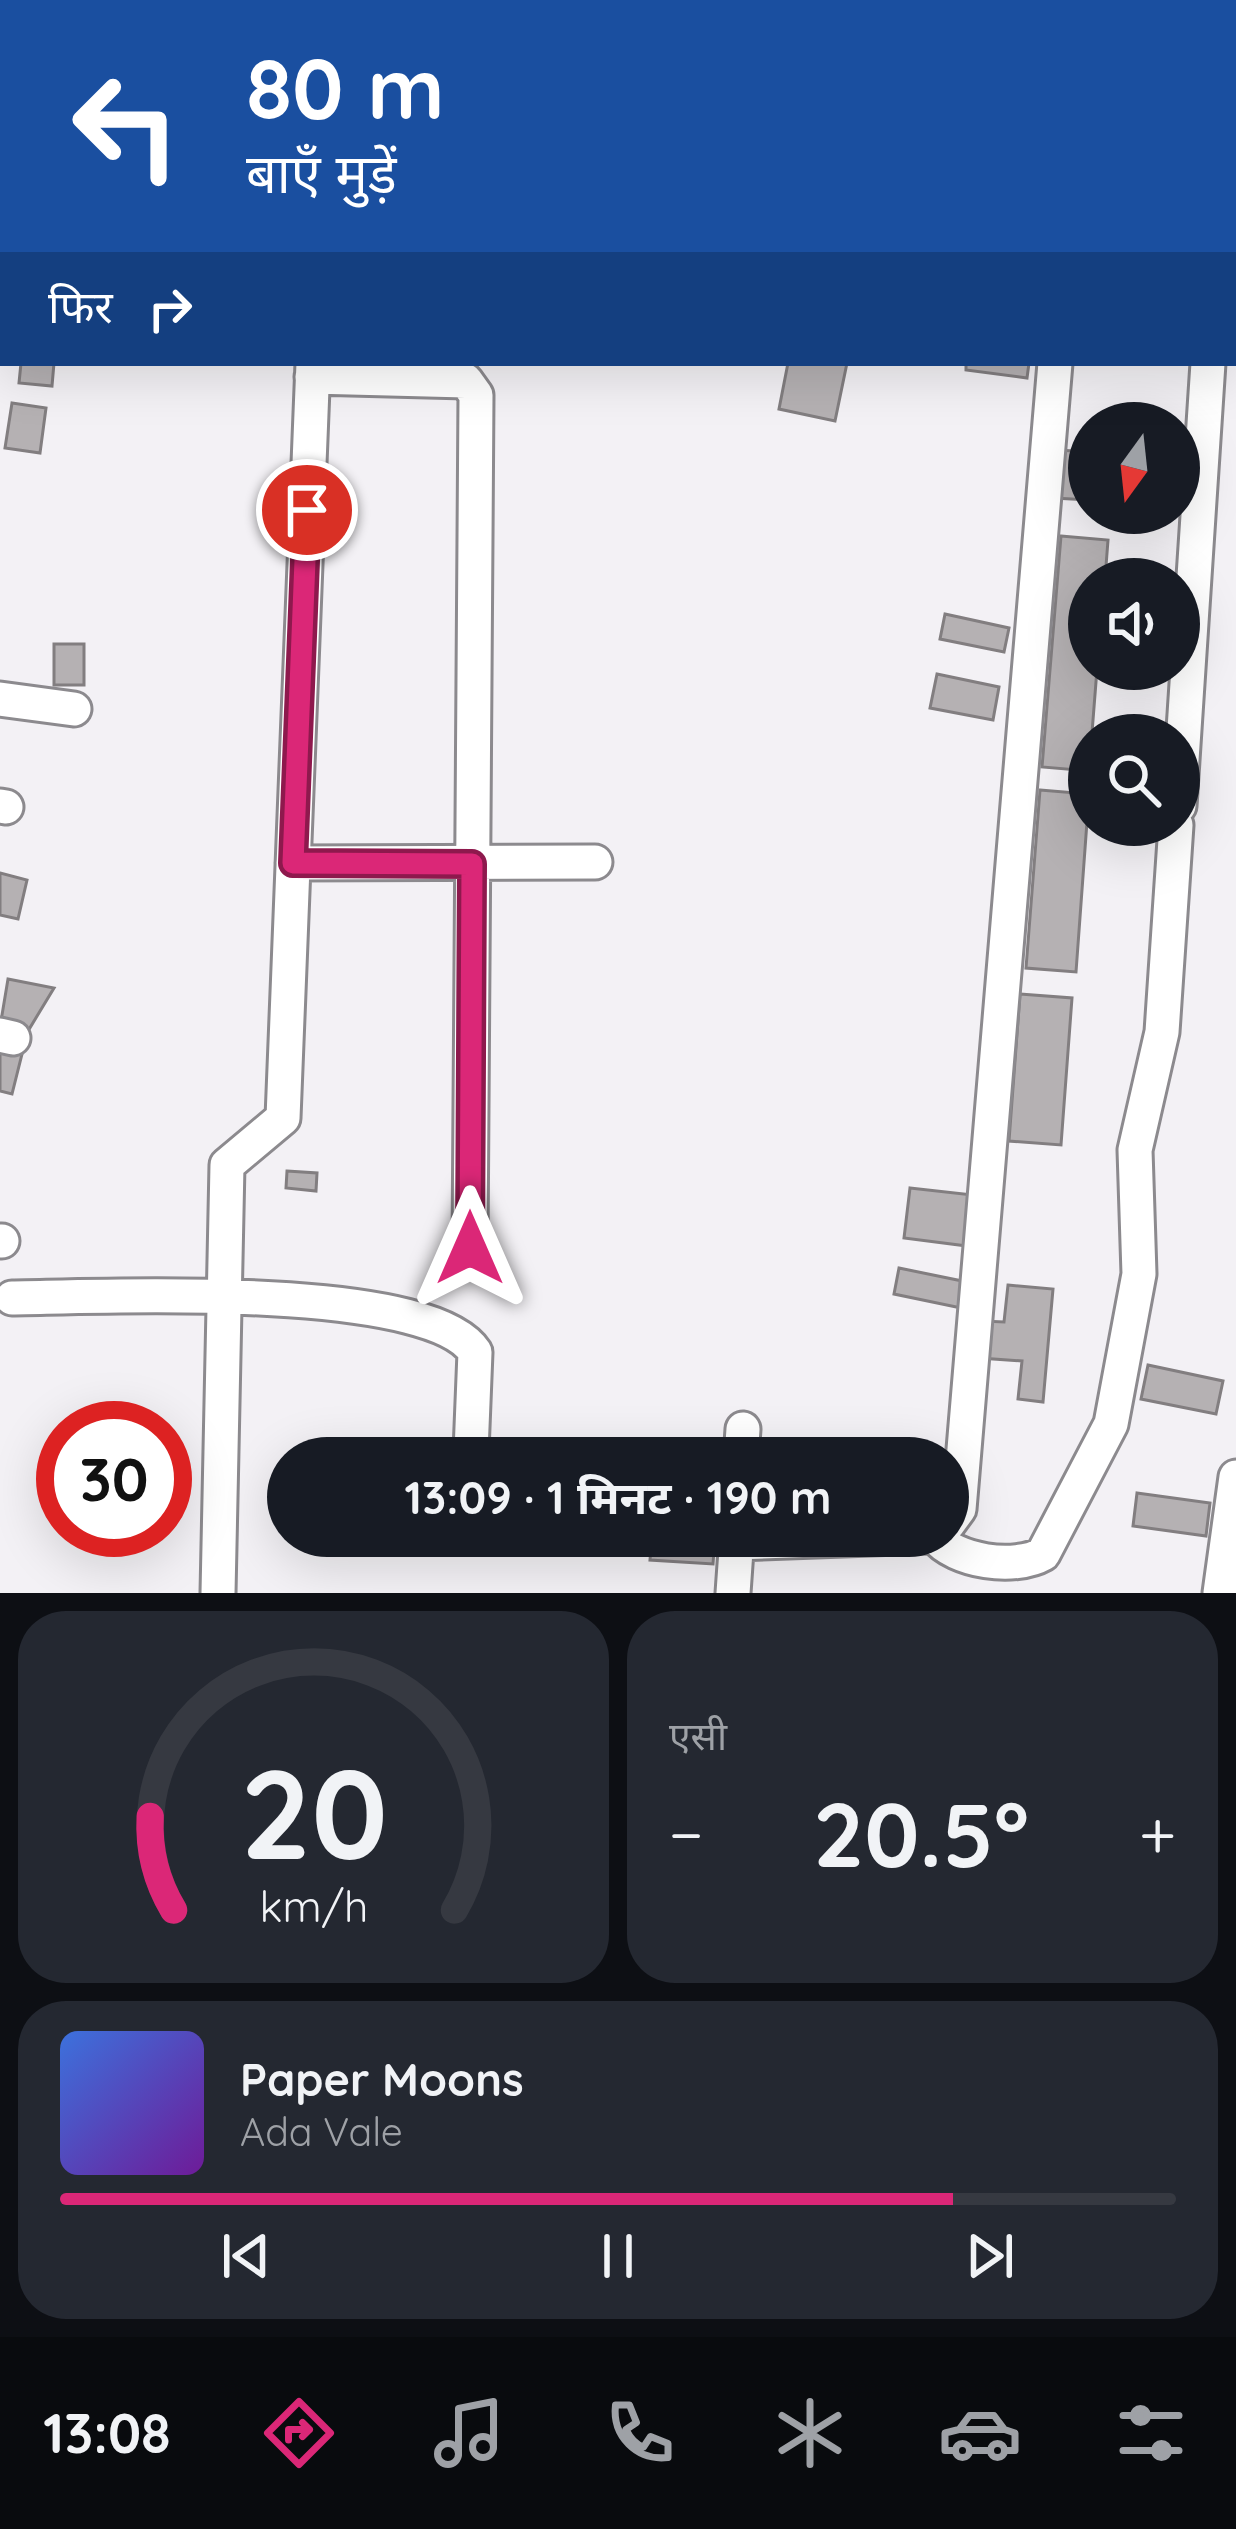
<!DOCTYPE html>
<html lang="hi">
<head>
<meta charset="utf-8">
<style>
  :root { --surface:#171b24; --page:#242831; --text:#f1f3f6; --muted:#9ea1a6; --line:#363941; --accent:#db2777 }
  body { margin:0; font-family:Quicksand,"Noto Sans Devanagari",sans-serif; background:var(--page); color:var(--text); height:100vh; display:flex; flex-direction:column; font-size:45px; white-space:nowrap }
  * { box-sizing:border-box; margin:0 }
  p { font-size:39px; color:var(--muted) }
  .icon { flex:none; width:66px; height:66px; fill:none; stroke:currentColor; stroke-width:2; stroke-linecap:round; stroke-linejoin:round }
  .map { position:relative; height:1593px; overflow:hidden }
  .drawer { display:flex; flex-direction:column; gap:18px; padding:18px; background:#0d0f14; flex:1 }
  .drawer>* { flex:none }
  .banner { position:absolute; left:0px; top:0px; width:1236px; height:366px; box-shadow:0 12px 48px #0002; background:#1a4fa0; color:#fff; overflow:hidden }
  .needle { width:78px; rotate:195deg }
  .controls { position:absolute; left:1068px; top:402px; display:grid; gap:24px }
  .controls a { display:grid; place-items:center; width:132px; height:132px; border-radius:50%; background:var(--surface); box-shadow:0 12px 48px #0002; font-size:60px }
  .speed { position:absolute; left:36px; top:1401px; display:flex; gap:24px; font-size:60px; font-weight:700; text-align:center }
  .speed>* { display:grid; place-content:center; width:156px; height:156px; border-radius:50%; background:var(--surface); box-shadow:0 12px 48px #0002; line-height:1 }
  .speed .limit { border:18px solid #d22; background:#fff; color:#111 }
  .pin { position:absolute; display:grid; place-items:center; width:102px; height:102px; color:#fff; margin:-51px; border:6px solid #fff; border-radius:50%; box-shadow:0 3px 12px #0007 }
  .me { position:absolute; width:132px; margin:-66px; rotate:0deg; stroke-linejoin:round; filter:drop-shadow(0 0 9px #0008) }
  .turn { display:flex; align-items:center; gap:42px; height:252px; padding:0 48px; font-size:54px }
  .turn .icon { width:156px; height:156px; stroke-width:2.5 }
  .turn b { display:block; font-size:84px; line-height:102px }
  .then { display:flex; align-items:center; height:114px; padding:0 48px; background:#0003; gap:24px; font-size:45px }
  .big { font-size:90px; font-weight:700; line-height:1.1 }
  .drawer .card { flex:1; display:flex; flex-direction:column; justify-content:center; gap:18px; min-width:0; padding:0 42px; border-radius:48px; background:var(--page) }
  .drawer .dial { align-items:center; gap:0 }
  .dial svg { height:312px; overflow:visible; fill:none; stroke:var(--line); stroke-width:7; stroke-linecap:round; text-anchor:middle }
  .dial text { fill:var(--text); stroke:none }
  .song { display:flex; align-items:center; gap:36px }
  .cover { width:144px; height:144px; border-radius:18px; background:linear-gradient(135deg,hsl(220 70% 55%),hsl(280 70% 35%)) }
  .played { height:12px; border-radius:6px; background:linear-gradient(90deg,var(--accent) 80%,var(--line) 80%) }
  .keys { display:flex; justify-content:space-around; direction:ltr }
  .heat { display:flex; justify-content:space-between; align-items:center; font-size:66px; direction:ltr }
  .drawer .tiles { flex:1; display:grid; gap:18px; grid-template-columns:1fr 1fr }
  .card:last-child { grid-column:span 2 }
  .trip { position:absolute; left:267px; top:1437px; width:702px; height:120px; border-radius:60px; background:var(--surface); box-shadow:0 12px 48px #0002; font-weight:700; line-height:120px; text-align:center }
  .tab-bar { display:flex; height:192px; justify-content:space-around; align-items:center; background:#090b0e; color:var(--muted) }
  .tab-bar .icon { width:84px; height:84px }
  .tab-bar .active { color:var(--accent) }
  .tab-bar b { font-size:54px; color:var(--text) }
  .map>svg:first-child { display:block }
</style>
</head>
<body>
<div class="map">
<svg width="1236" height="1593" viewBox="0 0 1236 1593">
  <rect width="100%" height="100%" fill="#f3f1f5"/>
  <path fill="#b5b1b3" stroke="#827e80" stroke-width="3" d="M 21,363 L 54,363 L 52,386 L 19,383 Z
    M 788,363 L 847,363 L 835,421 L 779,409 Z
    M 966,363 L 1029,363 L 1027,378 L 966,370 Z
    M 12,403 L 46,408 L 40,453 L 5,448 Z
    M 1058,450 L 1089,452 L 1089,500 L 1054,498 Z
    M 1061,536 L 1108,540 L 1105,579 L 1089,579 L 1089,669 L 1097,669 L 1089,771 L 1042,767 Z
    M 945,614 L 1009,628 L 1004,652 L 940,639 Z
    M 54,644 L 84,644 L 84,685 L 54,685 Z
    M 937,674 L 999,687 L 993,720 L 930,708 Z
    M 1040,790 L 1089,794 L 1076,972 L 1026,968 Z
    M 0,873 L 27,880 L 18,919 L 0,915 Z
    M 8,979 L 54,988 L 28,1031 L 0,1027 Z
    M 1020,994 L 1072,998 L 1061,1145 L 1009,1141 Z
    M 0,1044 L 23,1050 L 12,1094 L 0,1091 Z
    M 287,1171 L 317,1173 L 316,1191 L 286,1188 Z
    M 910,1188 L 973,1195 L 967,1246 L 904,1238 Z
    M 899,1268 L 967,1282 L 961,1308 L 894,1294 Z
    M 1008,1285 L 1053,1289 L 1043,1402 L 1018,1399 L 1022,1361 L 980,1358 L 983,1321 L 1004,1322 Z
    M 1148,1365 L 1223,1381 L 1216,1414 L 1141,1399 Z
    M 1137,1493 L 1210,1503 L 1206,1536 L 1133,1526 Z
    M 652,1536 L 715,1536 L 713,1564 L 650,1560 Z"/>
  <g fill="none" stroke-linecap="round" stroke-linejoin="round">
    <defs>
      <path id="street" d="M 723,3 L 724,0
        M 312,377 L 466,381 L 476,395 L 470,1248
        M 0,699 L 74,709
        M 0,806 L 6,807
        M 1179,806 L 1208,363
        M 293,863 L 595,862
        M 0,1035 L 13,1038
        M 0,1241 L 2,1241
        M 12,1298 C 98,1297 429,1281 475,1352 L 471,1452
        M 741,1458 L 743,1429
        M 948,1524 L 959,1509 L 1055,363
        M 935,1536 C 955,1562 1015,1570 1043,1554 L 1111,1424 L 1139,1274 L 1135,1150 L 1162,1032 L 1176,825
        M 736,1543 L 926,1536
        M 218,1593 L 227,1165 L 283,1118 L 313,363
        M 733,1593 L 737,1536
        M 1220,1593 L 1236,1477"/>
      <path id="primary" d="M 28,0 L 45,3
        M 279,0 L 299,3
        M 1233,151 L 1236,151
        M 1233,200 L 1236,200"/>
    </defs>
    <use href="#street" stroke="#8c8a8e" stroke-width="39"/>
    <use href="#primary" stroke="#8c8a8e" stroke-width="57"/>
    <use href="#street" stroke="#fff" stroke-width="33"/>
    <use href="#primary" stroke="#fff" stroke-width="51"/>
  </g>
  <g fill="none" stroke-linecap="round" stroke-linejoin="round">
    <defs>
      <path id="route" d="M 307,510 L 293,863 L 472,864 L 470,1248"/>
    </defs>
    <use href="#route" stroke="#8e194d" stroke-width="30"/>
    <use href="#route" stroke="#db2777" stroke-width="21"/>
  </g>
</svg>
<div class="controls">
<a><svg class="needle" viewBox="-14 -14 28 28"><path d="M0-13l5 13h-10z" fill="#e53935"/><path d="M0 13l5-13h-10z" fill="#9ea1a6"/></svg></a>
<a><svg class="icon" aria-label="sound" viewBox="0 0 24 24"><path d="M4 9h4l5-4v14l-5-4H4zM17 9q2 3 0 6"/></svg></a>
<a><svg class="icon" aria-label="search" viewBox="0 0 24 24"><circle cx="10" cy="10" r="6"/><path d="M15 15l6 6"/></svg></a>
</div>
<div class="speed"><div class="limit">30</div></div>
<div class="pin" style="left:307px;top:510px;background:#d93025"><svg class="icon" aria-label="arrive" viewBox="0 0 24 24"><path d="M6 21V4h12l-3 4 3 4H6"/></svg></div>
<svg class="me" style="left:470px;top:1248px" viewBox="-20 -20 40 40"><path d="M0-17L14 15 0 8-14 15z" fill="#db2777" stroke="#fff" stroke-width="4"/></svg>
<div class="trip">13:09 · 1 मिनट · 190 m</div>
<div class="banner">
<div class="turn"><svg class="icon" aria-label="left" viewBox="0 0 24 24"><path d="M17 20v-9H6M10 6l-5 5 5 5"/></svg><div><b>80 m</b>बाएँ मुड़ें</div></div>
<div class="then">फिर<svg class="icon" aria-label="right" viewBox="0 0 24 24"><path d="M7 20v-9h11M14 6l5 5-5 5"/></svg></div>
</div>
</div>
<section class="drawer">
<div class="tiles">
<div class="card dial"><svg viewBox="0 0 100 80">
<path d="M14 69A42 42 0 1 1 86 69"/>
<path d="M14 69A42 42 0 0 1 8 45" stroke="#db2777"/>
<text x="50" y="56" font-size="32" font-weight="700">20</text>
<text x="50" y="72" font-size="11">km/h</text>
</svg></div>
<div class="card"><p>एसी</p>
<div class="heat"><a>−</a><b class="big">20.5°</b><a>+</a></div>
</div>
<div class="card">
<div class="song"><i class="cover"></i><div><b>Paper Moons</b><p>Ada Vale</p></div></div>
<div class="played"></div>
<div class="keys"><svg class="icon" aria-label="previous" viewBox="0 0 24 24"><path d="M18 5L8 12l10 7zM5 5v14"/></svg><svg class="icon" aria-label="pause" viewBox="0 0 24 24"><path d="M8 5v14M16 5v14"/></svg><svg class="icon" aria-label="next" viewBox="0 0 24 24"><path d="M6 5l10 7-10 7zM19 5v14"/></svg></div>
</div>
</div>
</section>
<nav class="tab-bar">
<b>13:08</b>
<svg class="icon active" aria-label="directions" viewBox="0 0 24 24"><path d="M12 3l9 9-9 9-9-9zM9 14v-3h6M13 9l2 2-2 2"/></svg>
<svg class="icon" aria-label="music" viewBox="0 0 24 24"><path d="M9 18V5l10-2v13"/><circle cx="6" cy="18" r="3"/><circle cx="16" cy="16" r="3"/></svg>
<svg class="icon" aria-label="phone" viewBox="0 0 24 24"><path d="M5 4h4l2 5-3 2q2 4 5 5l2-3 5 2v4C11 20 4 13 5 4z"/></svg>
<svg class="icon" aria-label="climate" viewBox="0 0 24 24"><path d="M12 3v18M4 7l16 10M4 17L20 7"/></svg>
<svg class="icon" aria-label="car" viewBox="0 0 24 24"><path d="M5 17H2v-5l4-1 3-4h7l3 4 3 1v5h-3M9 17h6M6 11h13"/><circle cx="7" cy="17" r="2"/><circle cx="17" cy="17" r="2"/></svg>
<svg class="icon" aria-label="filters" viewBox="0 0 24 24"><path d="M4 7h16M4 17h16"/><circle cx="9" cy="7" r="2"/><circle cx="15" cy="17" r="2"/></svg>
</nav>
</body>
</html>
